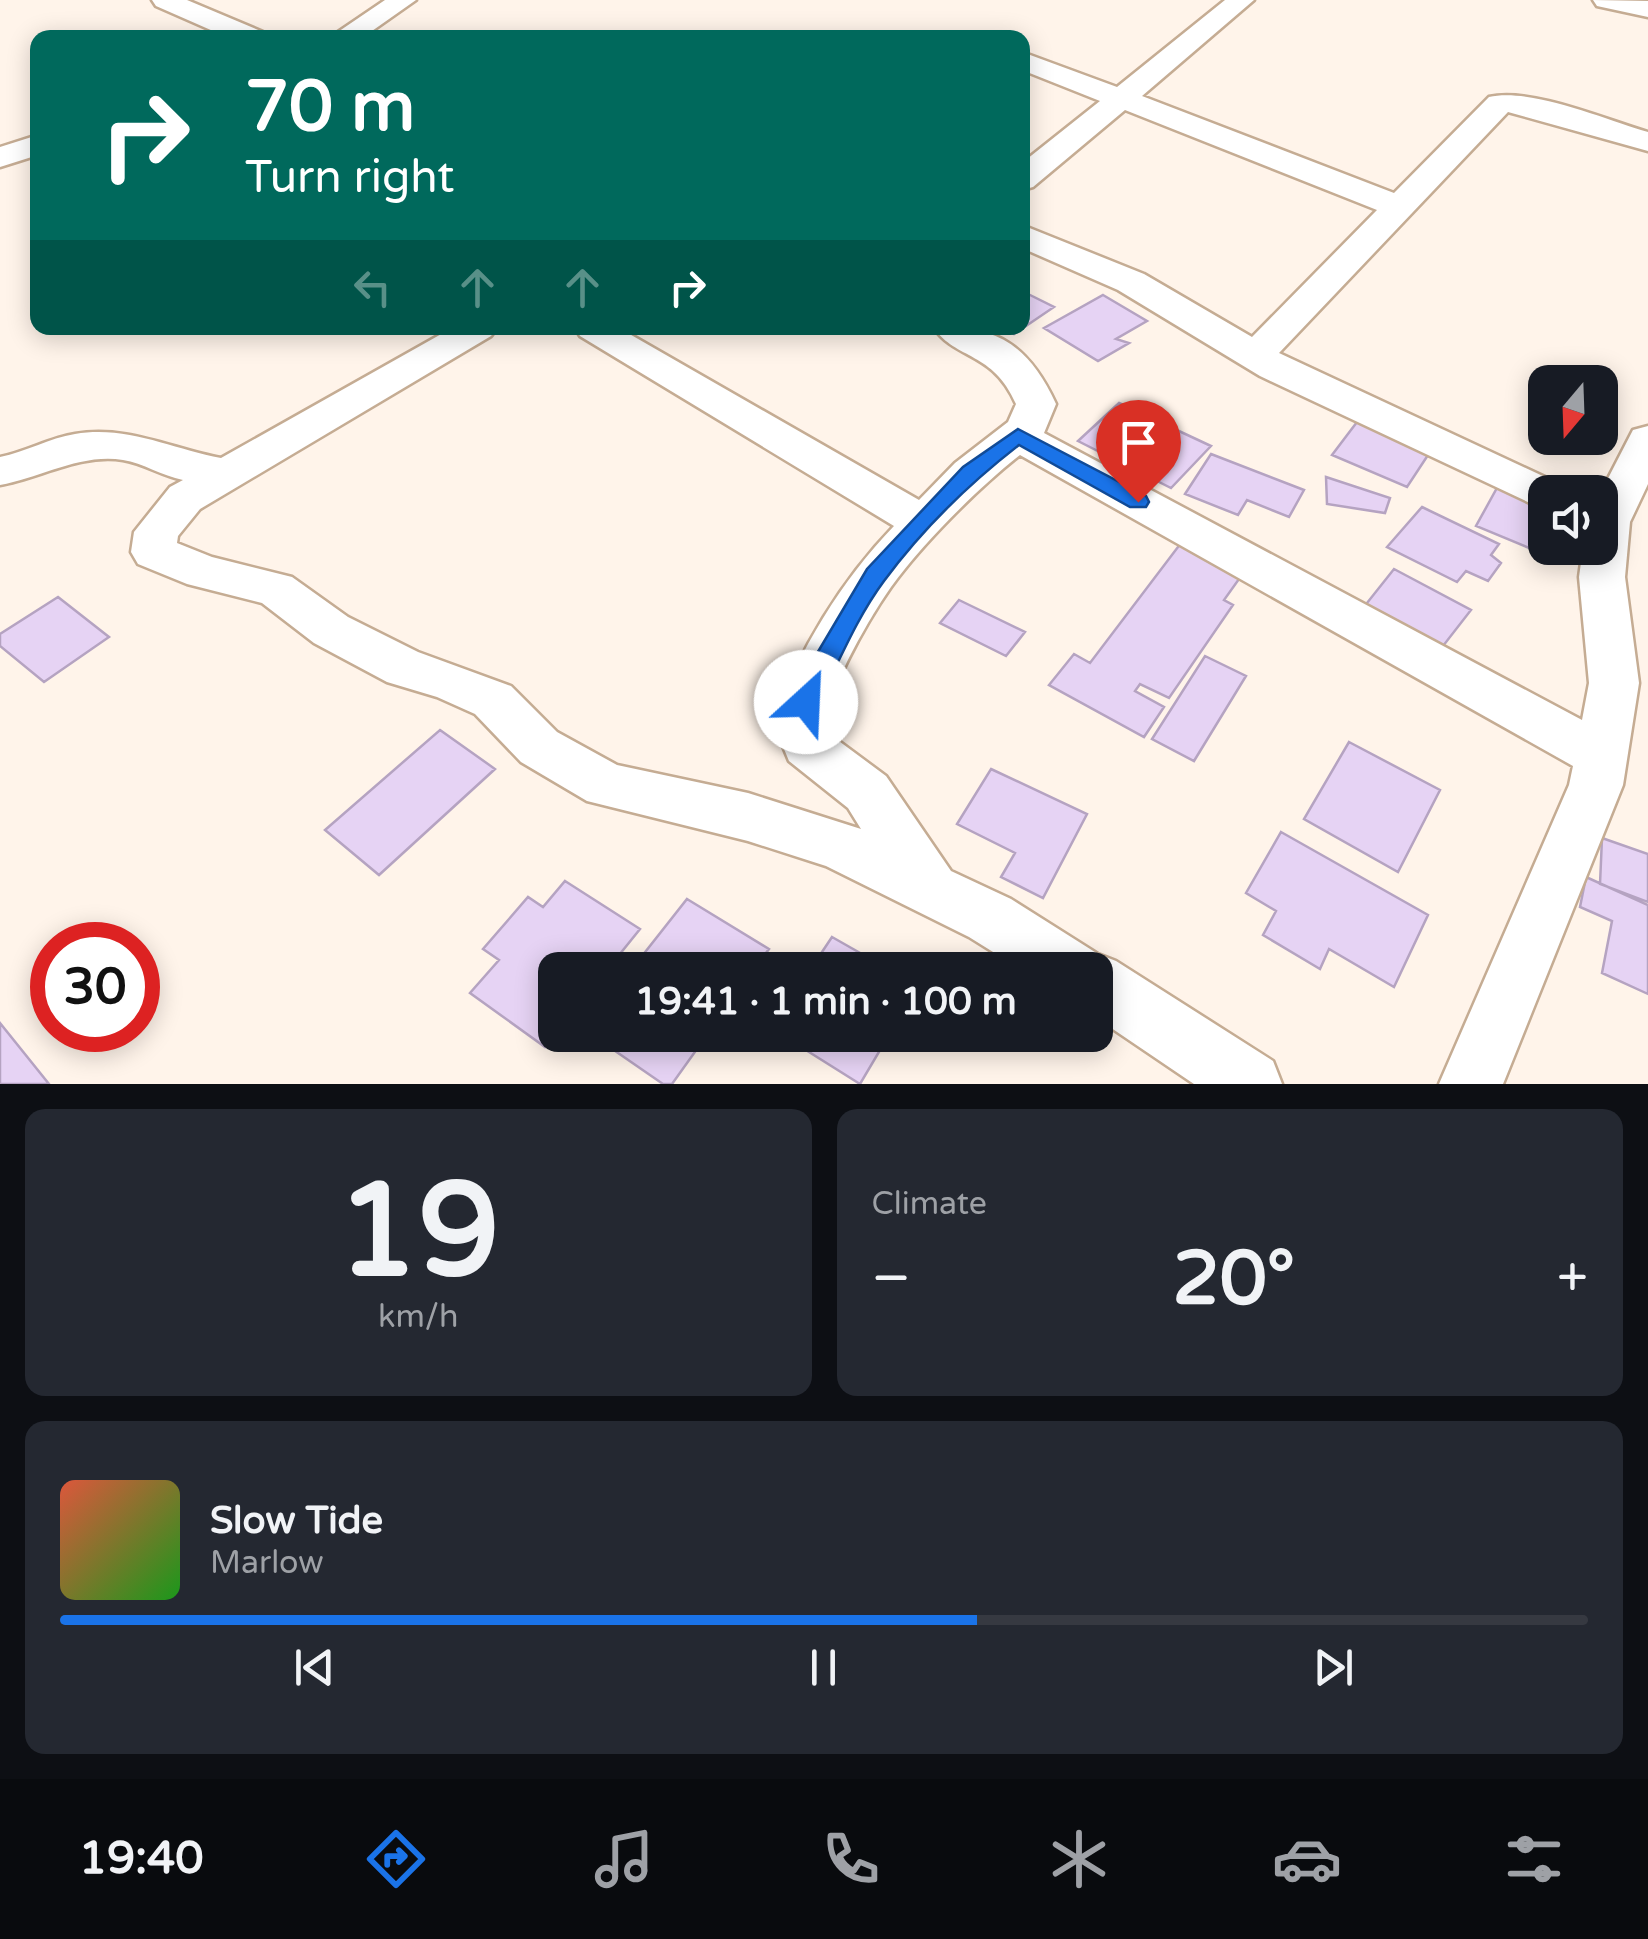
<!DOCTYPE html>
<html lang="en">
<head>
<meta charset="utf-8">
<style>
  :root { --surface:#171b24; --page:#242831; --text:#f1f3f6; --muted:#9ea1a6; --line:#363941; --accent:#1a73e8 }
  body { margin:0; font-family:"Varela Round",sans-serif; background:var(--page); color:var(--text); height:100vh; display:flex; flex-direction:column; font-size:38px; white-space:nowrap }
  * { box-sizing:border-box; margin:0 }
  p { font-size:32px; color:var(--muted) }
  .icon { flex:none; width:55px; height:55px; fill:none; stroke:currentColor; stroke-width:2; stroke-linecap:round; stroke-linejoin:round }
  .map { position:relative; height:1084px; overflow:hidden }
  .panel { display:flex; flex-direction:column; gap:25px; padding:25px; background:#0d0f14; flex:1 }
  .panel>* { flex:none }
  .top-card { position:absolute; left:30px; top:30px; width:1000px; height:305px; border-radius:20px; box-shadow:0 5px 25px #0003; background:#00695c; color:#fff; overflow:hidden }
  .needle { width:65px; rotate:199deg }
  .fabs { position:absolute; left:1528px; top:365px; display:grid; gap:20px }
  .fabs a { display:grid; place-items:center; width:90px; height:90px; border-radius:20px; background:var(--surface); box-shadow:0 5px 25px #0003; font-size:50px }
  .speed { position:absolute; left:30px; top:922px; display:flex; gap:20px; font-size:50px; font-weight:700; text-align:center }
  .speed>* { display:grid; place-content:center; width:130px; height:130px; border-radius:50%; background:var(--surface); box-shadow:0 5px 25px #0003; line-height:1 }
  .speed .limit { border:15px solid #d22; background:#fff; color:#111 }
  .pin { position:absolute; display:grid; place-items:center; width:85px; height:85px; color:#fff; margin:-102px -42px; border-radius:50% 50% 50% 0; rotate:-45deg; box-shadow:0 0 10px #0007 }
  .pin .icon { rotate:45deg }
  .me { position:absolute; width:110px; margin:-55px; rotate:25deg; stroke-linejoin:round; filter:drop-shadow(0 0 8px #0008) }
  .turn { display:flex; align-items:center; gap:35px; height:210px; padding:0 50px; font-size:45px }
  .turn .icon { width:130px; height:130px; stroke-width:2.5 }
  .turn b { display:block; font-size:70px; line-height:85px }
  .lanes { display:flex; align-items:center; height:95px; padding:0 50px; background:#0003; justify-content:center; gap:50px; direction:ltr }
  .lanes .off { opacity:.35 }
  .big { font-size:75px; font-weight:800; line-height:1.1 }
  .panel .tile { flex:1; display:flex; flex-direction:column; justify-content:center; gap:15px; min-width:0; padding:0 35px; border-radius:20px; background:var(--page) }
  .panel .dial { align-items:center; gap:0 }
  .dial b { font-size:130px; line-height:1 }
  .song { display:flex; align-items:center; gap:30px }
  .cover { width:120px; height:120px; border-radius:15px; background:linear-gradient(135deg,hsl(10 70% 55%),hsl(120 70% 35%)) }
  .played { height:10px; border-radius:5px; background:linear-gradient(90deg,var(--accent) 60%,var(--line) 60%) }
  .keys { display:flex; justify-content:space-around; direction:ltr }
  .heat { display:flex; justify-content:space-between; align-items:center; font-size:55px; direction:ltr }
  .panel .tiles { flex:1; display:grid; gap:25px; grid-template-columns:1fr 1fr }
  .tile:last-child { grid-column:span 2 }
  .trip { position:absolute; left:538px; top:952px; width:575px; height:100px; border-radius:20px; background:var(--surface); box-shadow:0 5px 25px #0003; font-weight:800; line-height:100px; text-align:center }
  .menu { display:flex; height:160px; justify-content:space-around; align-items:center; background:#090b0e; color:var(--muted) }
  .menu .icon { width:70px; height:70px }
  .menu .on { color:var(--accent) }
  .menu b { font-size:45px; color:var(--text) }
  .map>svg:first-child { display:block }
</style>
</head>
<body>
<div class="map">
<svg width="1648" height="1084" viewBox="0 0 1648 1084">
  <rect width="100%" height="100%" fill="#fff4ea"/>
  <path fill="#e6d3f4" stroke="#b5a3c1" stroke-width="2.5" d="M 1022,291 L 1054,307 L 1014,334 L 1002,328 L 1022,328 Z
    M 1103,295 L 1147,321 L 1116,339 L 1129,343 L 1098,361 L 1044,328 Z
    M 1119,403 L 1211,446 L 1171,488 L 1078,441 Z
    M 1357,422 L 1430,452 L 1407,487 L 1332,455 Z
    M 1211,454 L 1304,490 L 1289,517 L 1247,500 L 1238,515 L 1185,494 Z
    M 1326,477 L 1390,498 L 1385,513 L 1327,504 Z
    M 1498,486 L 1545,504 L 1545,548 L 1562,548 L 1556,559 L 1476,526 Z
    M 1422,507 L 1499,544 L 1491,555 L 1501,563 L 1488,581 L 1466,571 L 1457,582 L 1387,547 Z
    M 1181,543 L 1244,572 L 1224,600 L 1233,605 L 1169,698 L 1140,684 L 1135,691 L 1164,707 L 1144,737 L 1049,685 L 1074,654 L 1090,663 Z
    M 1394,569 L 1471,610 L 1436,655 L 1359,613 Z
    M 58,597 L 109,637 L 44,682 L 0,646 L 0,634 Z
    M 959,600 L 1025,632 L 1006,656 L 940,623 Z
    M 1205,656 L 1246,676 L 1194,761 L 1152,739 Z
    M 440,730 L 495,769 L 379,875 L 325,830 Z
    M 1349,742 L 1440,790 L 1398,872 L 1304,819 Z
    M 991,769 L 1087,814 L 1043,898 L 1001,877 L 1015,853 L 957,824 Z
    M 1281,832 L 1428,915 L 1394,987 L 1329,949 L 1320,969 L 1263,935 L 1276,911 L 1246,893 Z
    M 1602,838 L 1648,854 L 1648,902 L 1600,884 Z
    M 1586,877 L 1648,905 L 1648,994 L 1602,973 L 1612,921 L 1580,907 Z
    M 565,881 L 640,929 L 607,970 L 555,970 L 555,1035 L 545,1047 L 470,993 L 499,960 L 483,949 L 528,897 L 543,907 Z
    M 687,899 L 769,949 L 753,970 L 631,970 Z
    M 832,937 L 890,970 L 810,970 Z
    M 0,1023 L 49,1084 L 0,1084 Z
    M 592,1035 L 707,1035 L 672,1084 L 663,1084 Z
    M 782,1035 L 889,1035 L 860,1084 Z"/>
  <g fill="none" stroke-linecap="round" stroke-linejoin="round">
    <defs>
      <path id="street" d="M 152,0 L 187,0 L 263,32 L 266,38 L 229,38 L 156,6 Z
        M 385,0 L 416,0 L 362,38 L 329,38 Z
        M 1225,0 L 1254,0 L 1142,96 L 1394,193 L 1489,97 C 1530,87 1607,120 1648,132 L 1648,151 L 1508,112 L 1279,353 L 1560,484 L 1565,492 L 1545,492 L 1545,510 L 1260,376 L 1118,290 L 1022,248 L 1022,225 L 1144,274 L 1252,337 L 1377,210 L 1125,110 L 1033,187 L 1022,190 L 1022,163 L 1100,101 L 1022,70 L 1022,52 L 1117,87 Z
        M 1593,0 L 1648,1 L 1648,17 L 1597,6 Z
        M 38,135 L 38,155 L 0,167 L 0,147 Z
        M 452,328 L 497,328 L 491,336 L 200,509 L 178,536 L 177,543 L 212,557 L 292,577 L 348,617 L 418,652 L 511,686 L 557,732 L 617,765 L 748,793 L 861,829 L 848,808 L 789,761 L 773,722 C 799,650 841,581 894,526 L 580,336 L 575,328 L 619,328 L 919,500 L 955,463 L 1008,422 L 1016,404 C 993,351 956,360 934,328 C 997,324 1029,346 1056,404 L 1044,433 L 1582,720 L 1589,683 L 1579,577 L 1583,548 L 1600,548 L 1600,494 L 1633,430 L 1648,426 L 1648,484 L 1630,522 L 1625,577 L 1639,683 L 1623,785 L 1503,1084 L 1439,1084 L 1569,785 L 1573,766 L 1020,455 C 977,489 923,543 891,587 C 872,614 818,703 828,733 L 886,776 L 951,871 L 1011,899 L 1098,954 L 1116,961 L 1273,1061 L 1282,1084 L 1194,1084 L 1095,1017 L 1095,970 L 1022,970 L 969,937 L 826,866 L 748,841 L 587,801 L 521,762 L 475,714 L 437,697 L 387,682 L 314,643 L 262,603 L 187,584 L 138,564 L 131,552 L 134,532 L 170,487 L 183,480 C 162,476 143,463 123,460 C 81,453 40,478 0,485 L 0,457 C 26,452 49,438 75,434 C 127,425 172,449 221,458 Z"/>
    </defs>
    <use href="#street" stroke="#c5ac93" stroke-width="5"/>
    <use href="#street" fill="#fff" fill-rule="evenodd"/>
  </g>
  <path fill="#1a73e8" stroke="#114b97" stroke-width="2.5" d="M 1018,429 L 1146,496 L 1149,502 L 1146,507 L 1130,507 L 1019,445 C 970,483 921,531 884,581 C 855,620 837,667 815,709 L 806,712 L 797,709 L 793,702 L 800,682 L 867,569 L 963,467 Z"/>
</svg>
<div class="fabs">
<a><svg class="needle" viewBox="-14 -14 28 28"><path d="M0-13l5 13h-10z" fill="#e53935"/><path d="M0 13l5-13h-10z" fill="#9ea1a6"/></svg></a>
<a><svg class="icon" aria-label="sound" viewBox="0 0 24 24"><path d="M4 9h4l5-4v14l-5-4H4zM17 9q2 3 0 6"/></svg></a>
</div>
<div class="speed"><div class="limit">30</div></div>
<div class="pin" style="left:1138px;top:502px;background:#d93025"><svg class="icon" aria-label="arrive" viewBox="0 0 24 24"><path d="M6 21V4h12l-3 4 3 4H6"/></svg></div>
<svg class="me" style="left:806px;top:702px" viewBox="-20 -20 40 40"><circle r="19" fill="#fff"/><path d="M0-13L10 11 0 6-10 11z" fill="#1a73e8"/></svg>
<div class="trip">19:41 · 1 min · 100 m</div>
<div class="top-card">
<div class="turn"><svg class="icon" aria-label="right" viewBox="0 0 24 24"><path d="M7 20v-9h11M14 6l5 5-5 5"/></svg><div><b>70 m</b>Turn right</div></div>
<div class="lanes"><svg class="icon off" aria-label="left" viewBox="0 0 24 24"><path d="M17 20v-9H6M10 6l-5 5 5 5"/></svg><svg class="icon off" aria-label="ahead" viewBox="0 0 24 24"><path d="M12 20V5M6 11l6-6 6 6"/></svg><svg class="icon off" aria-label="ahead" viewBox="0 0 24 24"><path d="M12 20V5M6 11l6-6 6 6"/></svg><svg class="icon" aria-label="right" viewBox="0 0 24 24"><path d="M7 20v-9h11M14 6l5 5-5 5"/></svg></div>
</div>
</div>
<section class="panel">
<div class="tiles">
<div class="tile dial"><b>19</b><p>km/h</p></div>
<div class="tile"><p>Climate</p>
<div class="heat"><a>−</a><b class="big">20°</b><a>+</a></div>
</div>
<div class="tile">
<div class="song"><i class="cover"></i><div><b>Slow Tide</b><p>Marlow</p></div></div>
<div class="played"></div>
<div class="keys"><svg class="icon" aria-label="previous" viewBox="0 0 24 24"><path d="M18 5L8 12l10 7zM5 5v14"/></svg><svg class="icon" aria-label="pause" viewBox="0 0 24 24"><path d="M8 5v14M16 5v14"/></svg><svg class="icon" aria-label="next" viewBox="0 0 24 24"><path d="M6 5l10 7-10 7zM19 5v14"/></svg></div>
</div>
</div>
</section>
<nav class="menu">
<b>19:40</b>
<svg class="icon on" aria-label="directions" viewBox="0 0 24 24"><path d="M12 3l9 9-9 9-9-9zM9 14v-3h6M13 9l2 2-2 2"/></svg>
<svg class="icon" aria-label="music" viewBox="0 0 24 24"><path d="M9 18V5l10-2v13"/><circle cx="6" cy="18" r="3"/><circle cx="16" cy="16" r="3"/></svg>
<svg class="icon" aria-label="phone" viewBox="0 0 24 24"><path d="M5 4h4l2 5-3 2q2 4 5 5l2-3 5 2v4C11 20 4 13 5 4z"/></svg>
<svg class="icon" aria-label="climate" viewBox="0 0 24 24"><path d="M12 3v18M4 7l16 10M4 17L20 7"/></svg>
<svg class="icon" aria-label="car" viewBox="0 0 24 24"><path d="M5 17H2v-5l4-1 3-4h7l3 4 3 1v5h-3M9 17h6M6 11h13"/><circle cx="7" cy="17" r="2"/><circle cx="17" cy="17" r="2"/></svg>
<svg class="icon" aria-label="filters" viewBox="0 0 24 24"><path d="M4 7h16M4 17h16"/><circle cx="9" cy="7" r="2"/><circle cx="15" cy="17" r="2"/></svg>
</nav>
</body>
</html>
